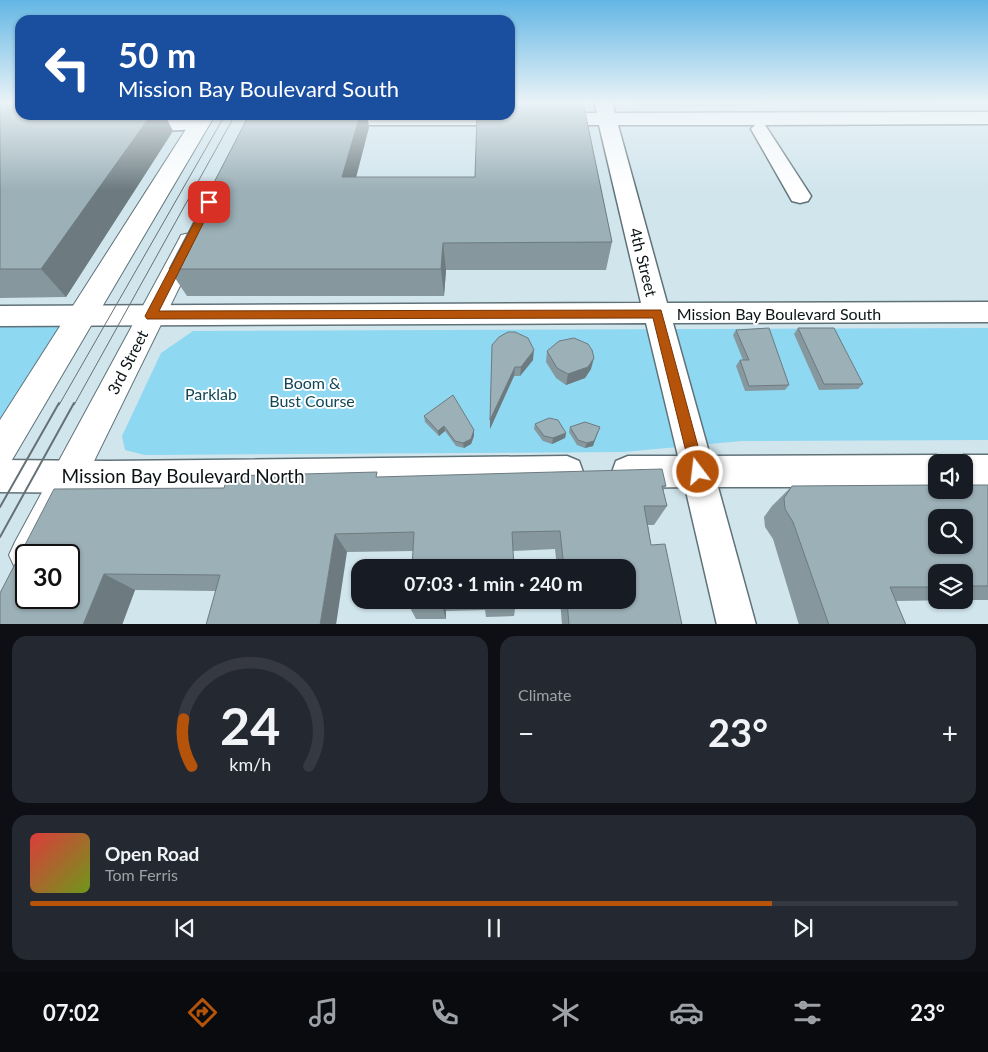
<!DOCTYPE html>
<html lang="en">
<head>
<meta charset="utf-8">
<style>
  :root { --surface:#171b24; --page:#242831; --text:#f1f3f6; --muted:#9ea1a6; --line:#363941; --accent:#b45309 }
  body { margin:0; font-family:Lato,sans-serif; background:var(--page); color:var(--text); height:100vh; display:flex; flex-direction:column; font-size:19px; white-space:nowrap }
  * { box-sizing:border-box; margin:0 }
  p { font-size:16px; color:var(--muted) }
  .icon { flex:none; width:28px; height:28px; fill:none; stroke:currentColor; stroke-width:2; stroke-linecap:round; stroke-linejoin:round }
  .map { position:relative; height:624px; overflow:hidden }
  .panel { display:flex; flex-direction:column; gap:12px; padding:12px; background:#0d0f14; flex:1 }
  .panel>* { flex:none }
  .top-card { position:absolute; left:15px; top:15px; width:500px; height:105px; border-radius:15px; box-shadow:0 1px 4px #0004; background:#1a4fa0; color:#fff; overflow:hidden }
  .fabs { position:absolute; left:928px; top:454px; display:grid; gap:10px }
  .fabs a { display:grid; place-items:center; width:45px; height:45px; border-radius:10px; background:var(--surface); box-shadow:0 1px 4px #0004; font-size:25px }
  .speed { position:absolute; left:15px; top:544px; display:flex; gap:10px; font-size:25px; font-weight:700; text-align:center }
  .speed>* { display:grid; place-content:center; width:65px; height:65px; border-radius:50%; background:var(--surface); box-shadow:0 1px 4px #0004; line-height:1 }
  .speed .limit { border:2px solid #111; border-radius:8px; background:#fff; color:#111 }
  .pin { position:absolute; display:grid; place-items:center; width:42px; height:42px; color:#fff; margin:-21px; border-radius:10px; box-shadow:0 2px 8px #0006 }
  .me { position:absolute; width:55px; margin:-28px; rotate:345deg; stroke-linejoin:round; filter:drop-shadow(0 0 4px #0008) }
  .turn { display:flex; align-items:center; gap:18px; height:105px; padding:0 20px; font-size:22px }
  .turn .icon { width:65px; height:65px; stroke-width:2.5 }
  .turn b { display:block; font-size:35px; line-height:42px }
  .big { font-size:38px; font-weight:700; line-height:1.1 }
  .panel .widget { flex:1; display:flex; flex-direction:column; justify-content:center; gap:8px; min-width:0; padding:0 18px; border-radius:15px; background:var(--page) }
  .panel .dial { align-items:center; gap:0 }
  .dial svg { height:130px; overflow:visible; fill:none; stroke:var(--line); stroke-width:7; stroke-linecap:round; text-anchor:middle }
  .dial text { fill:var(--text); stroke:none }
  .song { display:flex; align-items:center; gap:15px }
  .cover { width:60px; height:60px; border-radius:8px; background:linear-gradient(135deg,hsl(0 70% 55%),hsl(80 70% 35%)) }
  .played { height:5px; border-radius:2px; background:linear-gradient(90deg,var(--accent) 80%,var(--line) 80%) }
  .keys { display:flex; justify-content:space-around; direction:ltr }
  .heat { display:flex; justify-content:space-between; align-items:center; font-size:28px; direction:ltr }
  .panel .tiles { flex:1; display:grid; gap:12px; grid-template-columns:1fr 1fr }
  .widget:last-child { grid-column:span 2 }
  .trip { position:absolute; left:351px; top:559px; width:285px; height:50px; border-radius:15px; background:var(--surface); box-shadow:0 1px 4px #0004; font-weight:700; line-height:50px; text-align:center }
  .dock { display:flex; height:80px; justify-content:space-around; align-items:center; background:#090b0e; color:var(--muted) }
  .dock .icon { width:35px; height:35px }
  .dock .on { color:var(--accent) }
  .dock b { font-size:22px; color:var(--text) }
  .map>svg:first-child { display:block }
</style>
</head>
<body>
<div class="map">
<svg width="988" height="625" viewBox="0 0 988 625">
  <rect width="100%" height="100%" fill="#d1e5ed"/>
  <path fill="#8ed8f2" d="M 0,326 L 62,326 L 0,423 Z
    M 988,328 L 988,440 L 742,441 L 624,452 L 145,455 L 125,450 L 122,436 L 161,353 L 193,331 Z"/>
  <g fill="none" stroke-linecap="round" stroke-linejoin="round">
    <defs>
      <path id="minor" d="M 594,102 L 612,102 L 615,113 L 988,112 L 988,124 L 765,125 L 811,196 L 808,201 L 800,203 L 792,201 L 751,129 L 755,125 L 618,125 L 667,303 L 988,302 L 988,322 L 673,323 L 710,456 L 936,455 L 948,460 L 949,462 L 936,462 L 936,487 L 718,487 L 756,625 L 717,625 L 685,487 L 628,488 L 616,483 L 612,472 L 616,461 L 628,456 L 678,456 L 646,323 L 0,326 L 0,306 L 641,303 L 599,125 L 551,125 L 544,123 L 542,119 L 544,115 L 551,113 L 597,113 Z
        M 510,113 L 519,115 L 521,119 L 519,123 L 512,125 L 331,125 L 324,123 L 322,119 L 325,115 L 510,115 Z
        M 135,116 L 208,118 L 210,122 L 208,126 C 184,132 152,132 128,126 L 126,122 L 128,118 Z
        M 964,455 L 988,455 L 988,485 L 964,486 L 964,462 L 951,462 L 952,460 Z
        M 567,456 L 579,461 L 583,472 L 579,483 L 567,488 L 108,493 L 0,492 L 0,460 L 108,461 Z"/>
      <path id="major" d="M 195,115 L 215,115 L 12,460 L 0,464 L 0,420 Z
        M 190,233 L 199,235 L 202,241 L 48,555 L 26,555 L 26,573 L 15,568 L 9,555 L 15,542 L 178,241 L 181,235 Z"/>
    </defs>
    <use href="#minor" stroke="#607278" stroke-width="3"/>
    <use href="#major" stroke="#607278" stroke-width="2"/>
    <use href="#minor" fill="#fff" fill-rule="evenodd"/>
    <use href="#major" fill="#fff" fill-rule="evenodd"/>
    <path stroke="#657176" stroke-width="1" d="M 59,405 L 225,115
      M 74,405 L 235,115"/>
    <path stroke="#657176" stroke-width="2" d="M 0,507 L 59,403
      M 0,537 L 74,403"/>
  </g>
  <path fill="#86979d" d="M 0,102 L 173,131 L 66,297 L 0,298 Z
    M 638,102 L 934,102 L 933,104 L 736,105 L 736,106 L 639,106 Z
    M 249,115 L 367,115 L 369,127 L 356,177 L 612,242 L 606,270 L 446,270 L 444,296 L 187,296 L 169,269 Z
    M 798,328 L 863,384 L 858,389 L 819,390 L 794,334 Z
    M 736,330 L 789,385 L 785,390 L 745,391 L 736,366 L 740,360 L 743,360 L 733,335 Z
    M 492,345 L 533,360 L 520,376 L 514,376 L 490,429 Z
    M 547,351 L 591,369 L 585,378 L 566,385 L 556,378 L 546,362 Z
    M 424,416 L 474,436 L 471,444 L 464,448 L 456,446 L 445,431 L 439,436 L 425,422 Z
    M 535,424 L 566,433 L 565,438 L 552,444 L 543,441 L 534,429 Z
    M 570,427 L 593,446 L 585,448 L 577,445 L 569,432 Z
    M 379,477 L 666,486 L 663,491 L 667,506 L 654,525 L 648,525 L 651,545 L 682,625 L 562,625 L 560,600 L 628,600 L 628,568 L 557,568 L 555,549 L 513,551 L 413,551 L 347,552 L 216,591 L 135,590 L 122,625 L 0,625 L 224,488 Z
    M 988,485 L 988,600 L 964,600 L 964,572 L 936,572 L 936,600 L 960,600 L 896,601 L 906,625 L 799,625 L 773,539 L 765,527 L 764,517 L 772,506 L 792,486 Z
    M 409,600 L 516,600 L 516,602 L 514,616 L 486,617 L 485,610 L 446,611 L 446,619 L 416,619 L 409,606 Z"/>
  <path fill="#6d7b80" d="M 151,115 L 165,115 L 173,131 L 66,297 L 41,269 Z
    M 360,115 L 367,115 L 369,127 L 349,205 L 342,177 Z
    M 443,243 L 446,270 L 444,296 L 441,269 Z
    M 534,350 L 533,360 L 520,376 L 521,367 Z
    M 594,358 L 591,369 L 585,378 L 566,385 L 568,374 Z
    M 515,367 L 514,376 L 490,429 L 490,420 Z
    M 444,426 L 445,431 L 439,436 L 438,431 Z
    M 600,427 L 593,446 L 585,448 L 587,443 Z
    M 474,430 L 474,436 L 471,444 L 464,448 L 463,443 Z
    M 566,433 L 565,438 L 552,444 L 553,438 Z
    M 335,534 L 347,552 L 336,625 L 320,625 Z
    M 104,574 L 135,590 L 122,625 L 83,625 Z
    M 442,600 L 443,600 L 446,611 L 446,619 L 442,606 Z"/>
  <path fill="#9cb0b7" stroke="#6d7b80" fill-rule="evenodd" d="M 0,102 L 20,102 L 20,115 L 151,115 L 41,269 L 0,269 Z
    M 510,102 L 583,102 L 612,242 L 443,243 L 441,269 L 169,269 L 249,115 L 360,115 L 342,177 L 475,177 L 477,115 L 510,115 Z
    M 769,328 L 789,385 L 749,386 L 740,360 L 749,360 L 736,330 Z
    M 798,328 L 834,328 L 863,384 L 824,384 Z
    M 508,332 L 515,332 L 528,338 L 534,350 L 521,367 L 515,367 L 490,420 L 492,345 L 499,337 Z
    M 574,338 L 588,344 L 592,350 L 594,358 L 588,367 L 568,374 L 557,368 L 547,351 L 559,341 Z
    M 453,395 L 474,430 L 471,439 L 463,443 L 455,441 L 444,426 L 438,431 L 424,416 Z
    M 549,418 L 558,420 L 566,433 L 553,438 L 544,436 L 535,424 Z
    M 585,422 L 600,427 L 594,441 L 587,443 L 578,440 L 570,427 Z
    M 662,469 L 666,486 L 662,486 L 667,506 L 644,506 L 651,545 L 665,544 L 682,625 L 569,625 L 567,600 L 628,600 L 628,568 L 564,568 L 560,531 L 512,532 L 514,568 L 412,568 L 414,532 L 335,534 L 320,625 L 206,625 L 220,575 L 104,574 L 83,625 L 0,625 L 0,593 L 54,489 L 224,488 L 228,476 L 377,472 L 376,477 ZM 26,555 L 69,555 L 69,598 L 26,598 Z
    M 936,485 L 936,490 L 964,490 L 964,485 L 988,485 L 988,586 L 964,586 L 964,572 L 936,572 L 936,587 L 890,587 L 906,625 L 829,625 L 793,522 L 785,509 L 784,498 L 792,486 ZM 936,518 L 964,518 L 964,545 L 936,545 Z
    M 409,600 L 442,600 L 442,606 L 409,606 Z
    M 485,600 L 516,600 L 516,602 L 485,603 Z"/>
  <linearGradient id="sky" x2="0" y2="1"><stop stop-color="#63b6e4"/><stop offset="0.54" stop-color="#eaf3f7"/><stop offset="1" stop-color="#eaf3f7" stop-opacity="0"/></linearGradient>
  <rect width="988" height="190" fill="url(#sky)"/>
  <path fill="#b45309" stroke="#753606" d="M 209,199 L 214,202 L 159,311 L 661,310 L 705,472 L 703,477 L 698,478 L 693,477 L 691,472 L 653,318 L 147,319 L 145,316 L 205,202 Z"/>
  <g text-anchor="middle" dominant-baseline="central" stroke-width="4" stroke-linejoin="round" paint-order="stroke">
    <g font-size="16" fill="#0d1416" stroke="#fff">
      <text transform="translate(644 262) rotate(76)">4th Street</text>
      <text x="779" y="313">Mission Bay Boulevard South</text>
      <text transform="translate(127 362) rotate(-63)">3rd Street</text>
    </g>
    <g font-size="16" fill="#114656" stroke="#fff">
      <text x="312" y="382">Boom &amp;<tspan x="312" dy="18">Bust Course</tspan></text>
      <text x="211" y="393">Parklab</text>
    </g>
    <g font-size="19" fill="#0d1416" stroke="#fff">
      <text x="183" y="475">Mission Bay Boulevard North</text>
    </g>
  </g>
</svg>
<div class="fabs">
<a><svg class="icon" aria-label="sound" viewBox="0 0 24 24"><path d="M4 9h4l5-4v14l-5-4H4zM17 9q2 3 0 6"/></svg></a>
<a><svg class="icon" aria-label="search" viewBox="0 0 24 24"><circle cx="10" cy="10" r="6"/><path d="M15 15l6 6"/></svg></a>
<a><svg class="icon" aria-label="layers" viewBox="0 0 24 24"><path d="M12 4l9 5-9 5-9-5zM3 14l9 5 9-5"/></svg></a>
</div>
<div class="speed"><div class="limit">30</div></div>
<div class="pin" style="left:209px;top:202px;background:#d93025"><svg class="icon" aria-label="arrive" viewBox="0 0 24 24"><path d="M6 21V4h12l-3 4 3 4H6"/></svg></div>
<svg class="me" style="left:698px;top:472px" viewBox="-20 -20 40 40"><circle r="17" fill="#b45309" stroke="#fff" stroke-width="3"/><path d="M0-11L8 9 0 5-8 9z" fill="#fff"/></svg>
<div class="trip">07:03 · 1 min · 240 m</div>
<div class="top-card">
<div class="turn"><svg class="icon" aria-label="left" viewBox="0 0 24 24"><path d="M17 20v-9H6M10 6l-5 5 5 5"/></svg><div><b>50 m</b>Mission Bay Boulevard South</div></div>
</div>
</div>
<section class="panel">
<div class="tiles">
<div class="widget dial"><svg viewBox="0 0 100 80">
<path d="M14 69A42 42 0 1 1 86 69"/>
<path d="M14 69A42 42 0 0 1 9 40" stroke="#b45309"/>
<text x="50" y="56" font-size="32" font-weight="700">24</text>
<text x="50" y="72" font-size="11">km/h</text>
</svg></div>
<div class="widget"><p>Climate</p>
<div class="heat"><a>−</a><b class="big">23°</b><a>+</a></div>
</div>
<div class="widget">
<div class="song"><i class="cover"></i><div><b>Open Road</b><p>Tom Ferris</p></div></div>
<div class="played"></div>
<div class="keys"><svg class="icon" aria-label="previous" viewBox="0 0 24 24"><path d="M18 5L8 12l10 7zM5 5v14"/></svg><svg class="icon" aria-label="pause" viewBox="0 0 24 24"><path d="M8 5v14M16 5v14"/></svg><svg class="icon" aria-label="next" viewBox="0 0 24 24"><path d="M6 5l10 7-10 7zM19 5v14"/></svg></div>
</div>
</div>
</section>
<nav class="dock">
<b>07:02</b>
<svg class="icon on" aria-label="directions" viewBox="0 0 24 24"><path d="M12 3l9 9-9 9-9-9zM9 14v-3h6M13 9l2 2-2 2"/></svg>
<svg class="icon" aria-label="music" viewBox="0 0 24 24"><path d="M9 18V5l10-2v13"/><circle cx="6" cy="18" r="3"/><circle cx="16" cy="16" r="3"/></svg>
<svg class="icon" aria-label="phone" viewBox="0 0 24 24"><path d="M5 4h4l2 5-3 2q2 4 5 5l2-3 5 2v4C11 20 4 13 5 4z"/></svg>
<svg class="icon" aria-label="climate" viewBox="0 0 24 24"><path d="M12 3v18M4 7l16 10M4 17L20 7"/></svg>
<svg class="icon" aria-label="car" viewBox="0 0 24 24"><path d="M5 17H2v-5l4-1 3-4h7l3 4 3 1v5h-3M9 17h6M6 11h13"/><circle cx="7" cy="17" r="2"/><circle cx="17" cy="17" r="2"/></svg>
<svg class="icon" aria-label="filters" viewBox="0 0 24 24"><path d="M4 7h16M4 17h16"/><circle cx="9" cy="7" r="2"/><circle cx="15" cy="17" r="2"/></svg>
<b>23°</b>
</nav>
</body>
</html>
